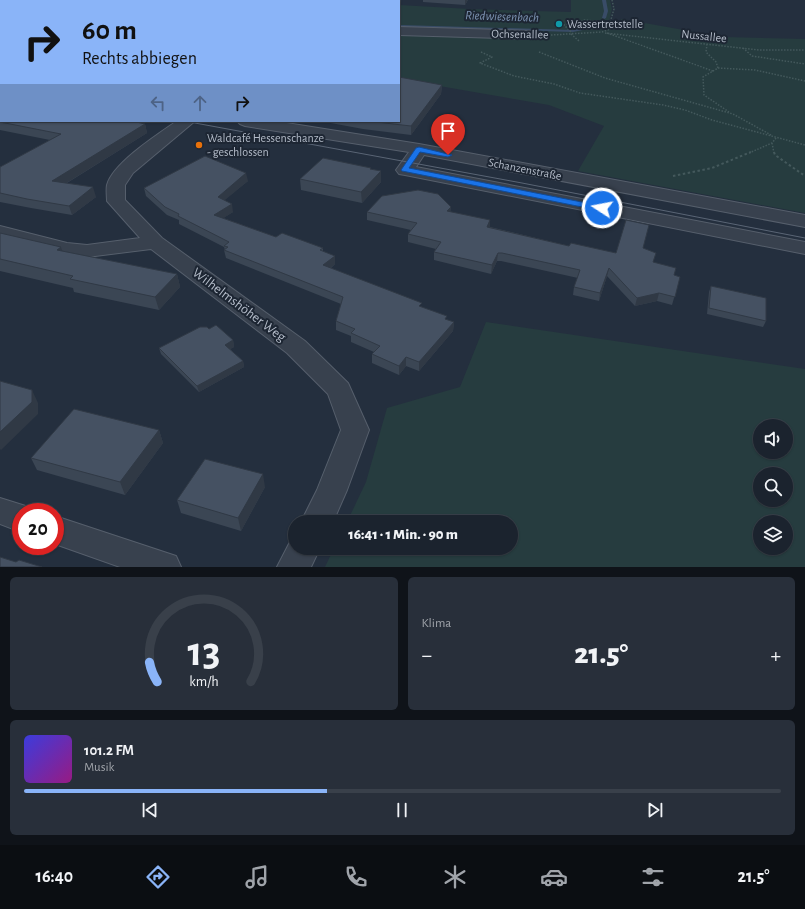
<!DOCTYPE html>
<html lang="de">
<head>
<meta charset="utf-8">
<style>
  :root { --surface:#1b232e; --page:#282f3a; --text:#f1f3f6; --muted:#a0a4aa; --line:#39404a; --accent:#8ab4f8 }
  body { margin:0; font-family:"Alegreya Sans",sans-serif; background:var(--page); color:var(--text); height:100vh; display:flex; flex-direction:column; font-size:15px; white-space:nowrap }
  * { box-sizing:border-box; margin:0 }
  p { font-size:13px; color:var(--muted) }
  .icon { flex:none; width:22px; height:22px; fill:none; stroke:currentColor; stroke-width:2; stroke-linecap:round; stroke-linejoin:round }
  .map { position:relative; height:567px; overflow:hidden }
  .panel { display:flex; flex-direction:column; gap:10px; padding:10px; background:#0f1319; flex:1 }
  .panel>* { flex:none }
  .top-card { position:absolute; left:0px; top:0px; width:400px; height:122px; box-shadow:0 1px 3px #0004,0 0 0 1px var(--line); background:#8ab4f8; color:#111; overflow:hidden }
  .controls { position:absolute; left:753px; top:419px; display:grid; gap:8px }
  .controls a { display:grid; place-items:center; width:40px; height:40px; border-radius:50%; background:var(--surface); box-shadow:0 1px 3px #0004,0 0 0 1px var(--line); font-size:20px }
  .speed { position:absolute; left:12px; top:503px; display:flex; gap:8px; font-size:20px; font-weight:700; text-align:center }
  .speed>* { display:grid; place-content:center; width:52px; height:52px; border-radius:50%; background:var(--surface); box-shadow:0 1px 3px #0004,0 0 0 1px var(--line); line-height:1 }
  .speed .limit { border:6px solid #d22; background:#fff; color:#111 }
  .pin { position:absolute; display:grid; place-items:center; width:34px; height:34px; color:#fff; margin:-41px -17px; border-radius:50% 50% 50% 0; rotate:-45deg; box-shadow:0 0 4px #0007 }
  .pin .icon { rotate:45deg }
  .me { position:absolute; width:44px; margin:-22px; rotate:281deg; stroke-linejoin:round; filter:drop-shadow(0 0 3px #0008) }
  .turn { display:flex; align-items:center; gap:14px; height:84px; padding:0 16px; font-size:18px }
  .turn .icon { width:52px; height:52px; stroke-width:2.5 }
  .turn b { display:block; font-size:28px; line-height:34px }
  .lanes { display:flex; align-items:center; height:38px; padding:0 16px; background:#0003; justify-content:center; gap:20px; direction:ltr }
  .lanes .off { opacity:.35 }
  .big { font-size:30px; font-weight:800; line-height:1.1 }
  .panel .card { flex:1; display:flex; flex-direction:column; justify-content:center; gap:6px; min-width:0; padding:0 14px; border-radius:6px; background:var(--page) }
  .panel .dial { align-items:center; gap:0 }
  .dial svg { height:104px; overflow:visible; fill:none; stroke:var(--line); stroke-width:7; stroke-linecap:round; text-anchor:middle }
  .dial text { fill:var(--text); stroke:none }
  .song { display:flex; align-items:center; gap:12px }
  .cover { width:48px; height:48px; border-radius:6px; background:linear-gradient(135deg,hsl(240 70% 55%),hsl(310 70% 35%)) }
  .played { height:4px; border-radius:2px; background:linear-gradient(90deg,var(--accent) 40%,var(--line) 40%) }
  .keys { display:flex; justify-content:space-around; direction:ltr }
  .heat { display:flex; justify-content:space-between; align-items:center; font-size:22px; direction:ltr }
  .panel .tiles { flex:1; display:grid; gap:10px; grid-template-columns:1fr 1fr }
  .card:last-child { grid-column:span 2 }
  .trip { position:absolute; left:288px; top:515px; width:230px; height:40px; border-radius:20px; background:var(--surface); box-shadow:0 1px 3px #0004,0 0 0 1px var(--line); font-weight:800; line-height:40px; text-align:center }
  .tab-bar { display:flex; height:64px; justify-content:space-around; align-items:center; background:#0b0e12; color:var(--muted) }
  .tab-bar .icon { width:28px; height:28px }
  .tab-bar .current { color:var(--accent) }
  .tab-bar b { font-size:18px; color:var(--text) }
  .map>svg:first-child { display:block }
</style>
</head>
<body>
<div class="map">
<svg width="805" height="567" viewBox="0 0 805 567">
  <rect width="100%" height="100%" fill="#242f3e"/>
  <path fill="#263c3f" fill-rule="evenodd" d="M 571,0 L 610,0 L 612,9 L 607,30 L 622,19 L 723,37 L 805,39 L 805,213 L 578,171 L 604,126 L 549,105 L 399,79 L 399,5 L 470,9 L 571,12 Z
    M 486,322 L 805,369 L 805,567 L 325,567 L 334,548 L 511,548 L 511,522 L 347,522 L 366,482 L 387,408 L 460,387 ZM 760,426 L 786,426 L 786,452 L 760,452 ZM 760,474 L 786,474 L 786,500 L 760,500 ZM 760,522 L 786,522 L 786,548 L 760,548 Z"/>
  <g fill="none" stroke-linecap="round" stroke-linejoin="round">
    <path fill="#394c67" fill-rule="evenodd" d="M 602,0 L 606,0 L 608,11 L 606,18 L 604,19 L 602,18 L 604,11 Z
      M 601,24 L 602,24 L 602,26 L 573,32 L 401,27 L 399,26 L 401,25 L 573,30 Z"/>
    <defs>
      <path id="minor" d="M 353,0 L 370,0 L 353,1 Z
        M 399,27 L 533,31 L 539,35 L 533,39 L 399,35 Z
        M 0,74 L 1,74 L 1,82 L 0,82 Z
        M 177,121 L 195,121 L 133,173 L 125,185 L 125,200 L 162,238 L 305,341 L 348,383 L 369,430 L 347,490 L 333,522 L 301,522 L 317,490 L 341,430 L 328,394 L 287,353 L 151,249 L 87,257 L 67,255 L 0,238 L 0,226 L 67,243 L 87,245 L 140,238 L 107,201 C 107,196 106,190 107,185 C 113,163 158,134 177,121 Z
        M 237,121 L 274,121 L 419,144 L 805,215 L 805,227 L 424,155 L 416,167 L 805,242 L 805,254 L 405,175 L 399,174 L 396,170 L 409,152 L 245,126 L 240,124 Z
        M 0,498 L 32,508 L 34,512 L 21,512 L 21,532 L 0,524 Z
        M 55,516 L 176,556 L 181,567 L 120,567 L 55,544 Z
        M 295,537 L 295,548 L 320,548 L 311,567 L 277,567 L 292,538 Z"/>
    </defs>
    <use href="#minor" stroke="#565f6c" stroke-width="2"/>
    <path stroke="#44595c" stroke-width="1.5" stroke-dasharray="1.5 1.5" stroke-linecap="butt" d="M 605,33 L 759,50 L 805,50
      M 607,33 L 713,71
      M 571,34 L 579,41
      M 573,34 L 564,25 L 585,20 L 611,23
      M 551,35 L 602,32 L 608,30 L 614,9 L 612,0
      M 707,44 L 706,52 L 716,62 L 718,68 L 703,77 L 704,95 L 729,112
      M 743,48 L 752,56 L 805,64
      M 481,52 L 492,57 L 480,63 L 514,76 L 554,84 L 580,93 L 663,105 L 685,110 L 712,120 L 805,145
      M 539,52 L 605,78 L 733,114 L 771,135
      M 718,68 L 755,70 L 805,81
      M 772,143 L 774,153
      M 749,153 L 772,143 L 776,138"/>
    <path stroke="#44595c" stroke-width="2" stroke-dasharray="2.5 2.5" stroke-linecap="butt" d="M 774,152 L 775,155 L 805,176
      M 673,176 L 712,168 L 751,152"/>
    <use href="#minor" fill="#38414e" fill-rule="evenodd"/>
    <path stroke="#5a6575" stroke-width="1" d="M 184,121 L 522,183 L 805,238"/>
  </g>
  <path fill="#3b4654" d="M 0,0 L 1,1 L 1,62 L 0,62 Z
    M 423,0 L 468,0 L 465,5 L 423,2 Z
    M 0,79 L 1,121 L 145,124 L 147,133 L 67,183 L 96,197 L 72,215 L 31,208 L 0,202 L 0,167 L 50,140 L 0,130 Z
    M 442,85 L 441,94 L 411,135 L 363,129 L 320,121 L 399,121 Z
    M 371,169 L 381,171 L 381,182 L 362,203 L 301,190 L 300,179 Z
    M 248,181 L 224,200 L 233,212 L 223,218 L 276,237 L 323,248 L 323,252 L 335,264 L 331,268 L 422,307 L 446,320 L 454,322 L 453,331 L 419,371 L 406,366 L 399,375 L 372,363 L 372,354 L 374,352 L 351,342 L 351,336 L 336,330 L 336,321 L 341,304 L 226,258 L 224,250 L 225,250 L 224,247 L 179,224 L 179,220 L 167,215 L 146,196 L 144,188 Z
    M 451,207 L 450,212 L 490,227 L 569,246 L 616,253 L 643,248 L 653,262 L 674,275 L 680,277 L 672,305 L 657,301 L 635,306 L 607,276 L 599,301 L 573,295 L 574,287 L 578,278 L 501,261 L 497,261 L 491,274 L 434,260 L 434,252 L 436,249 L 408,242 L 408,234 L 411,230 L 367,220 L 367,212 Z
    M 0,233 L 62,251 L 177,274 L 180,287 L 159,310 L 74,292 L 73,288 L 0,271 Z
    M 711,286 L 766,321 L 763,327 L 707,314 L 709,292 Z
    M 209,329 L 233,340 L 234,347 L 230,349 L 243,361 L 244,367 L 199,392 L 161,354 L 159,348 Z
    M 159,430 L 163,443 L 125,495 L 37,470 L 31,458 Z
    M 265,487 L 241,531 L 181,513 L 177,500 Z"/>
  <path fill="#303945" d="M 285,0 L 292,0 L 291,1 L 284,1 Z
    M 465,0 L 468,0 L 465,5 Z
    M 442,85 L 441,94 L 411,135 L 411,126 Z
    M 145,124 L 147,133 L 55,190 L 52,181 Z
    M 381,171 L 381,182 L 362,203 L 361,192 Z
    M 246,173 L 248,181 L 219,205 L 218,197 Z
    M 93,187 L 96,197 L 72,215 L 69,206 Z
    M 232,204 L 233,212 L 216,223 L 214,215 Z
    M 451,207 L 450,214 L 447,211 Z
    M 490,220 L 490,228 L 487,227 Z
    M 61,247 L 65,259 L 57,250 Z
    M 498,253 L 497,261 L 491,274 L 492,265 Z
    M 335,256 L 335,264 L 324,273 L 323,265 Z
    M 609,268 L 607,276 L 599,301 L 600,293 Z
    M 177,274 L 180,287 L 159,310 L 155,297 Z
    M 659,293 L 657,301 L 635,306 L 637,298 Z
    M 454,322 L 453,331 L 419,371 L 419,362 Z
    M 233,340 L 234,347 L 226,351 L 225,345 Z
    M 406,357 L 406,366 L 399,375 L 399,366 Z
    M 243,361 L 244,367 L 199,392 L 197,386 Z
    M 32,390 L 38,403 L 38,414 L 1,450 L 0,449 L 0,432 Z
    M 159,430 L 163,443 L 125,495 L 120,482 Z
    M 263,474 L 265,487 L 241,531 L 238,518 Z"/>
  <path fill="#455162" stroke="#303945" d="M 0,0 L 285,0 L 284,1 L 1,1 L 1,20 L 0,20 Z
    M 1,22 L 1,55 L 0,55 L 0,23 Z
    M 399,77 L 442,85 L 411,126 L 367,121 L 399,121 Z
    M 1,78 L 1,121 L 132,121 L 145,124 L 52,181 L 93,187 L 69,206 L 27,199 L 0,193 L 0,167 L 61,134 L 0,122 L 0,79 Z
    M 205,156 L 246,173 L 218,197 L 232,204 L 214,215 L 276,237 L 282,233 L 323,248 L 320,250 L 335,256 L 323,265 L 422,303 L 419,306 L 447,316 L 445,319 L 454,322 L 419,362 L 406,357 L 399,366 L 372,354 L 380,346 L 351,333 L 355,329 L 336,321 L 343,297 L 224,250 L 228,247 L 224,246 L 229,242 L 178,216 L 179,214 L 165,207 L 144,188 Z
    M 323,158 L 371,168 L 370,169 L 381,171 L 361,192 L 300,179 Z
    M 418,190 L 438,194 L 451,207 L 447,211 L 490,220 L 487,227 L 569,246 L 571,243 L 616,253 L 626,220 L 649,225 L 643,248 L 656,253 L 653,262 L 676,268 L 674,275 L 680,277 L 675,297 L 659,293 L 637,298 L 609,268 L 600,293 L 574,287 L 580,270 L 502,253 L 498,253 L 492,265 L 434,252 L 441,242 L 408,234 L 417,223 L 367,212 L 382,196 Z
    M 0,233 L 61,247 L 57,250 L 177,274 L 155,297 L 70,279 L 73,276 L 0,259 Z
    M 711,286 L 766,298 L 766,321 L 709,308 Z
    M 216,325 L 233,340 L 225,345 L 243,361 L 197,386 L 159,348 L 200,327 L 207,327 L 209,329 Z
    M 0,381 L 32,390 L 32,402 L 0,432 Z
    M 74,409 L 159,430 L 120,482 L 31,458 Z
    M 205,459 L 263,474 L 238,518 L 177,500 Z
    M 0,557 L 16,562 L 19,560 L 42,567 L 0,567 Z"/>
  <path fill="#1a73e8" stroke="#114b97" d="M 419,147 L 452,155 L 448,157 L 420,152 L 409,168 L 602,206 L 606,208 L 602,211 L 402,171 L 401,170 L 416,148 Z"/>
  <circle fill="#0f9aa8" stroke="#1d2633" stroke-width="1.5" cx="559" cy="24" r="4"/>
  <circle fill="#e8710a" stroke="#1d2633" stroke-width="1.5" cx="199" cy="145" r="4"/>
  <g text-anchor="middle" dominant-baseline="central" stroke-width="4" stroke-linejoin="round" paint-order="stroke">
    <g font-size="12" fill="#b4bcc9" stroke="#1d2633" text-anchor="start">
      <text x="567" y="24">Wassertretstelle</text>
      <text x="207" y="138">Waldcafé Hessenschanze<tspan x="207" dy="14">- geschlossen</tspan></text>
    </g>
    <g font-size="12" fill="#b4bcc9" stroke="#1d2633">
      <text transform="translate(520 34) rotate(1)">Ochsenallee</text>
      <text transform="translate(704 36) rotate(6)">Nussallee</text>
      <text transform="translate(525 169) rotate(11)">Schanzenstraße</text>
    </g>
    <g font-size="13" font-style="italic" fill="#7c92b1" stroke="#1d2633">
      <text transform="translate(502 17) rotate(2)">Riedwiesenbach</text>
    </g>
    <g font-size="14" fill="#b4bcc9" stroke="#1d2633">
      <text transform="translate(239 305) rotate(37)">Wilhelmshöher Weg</text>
    </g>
  </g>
</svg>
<div class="controls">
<a><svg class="icon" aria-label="sound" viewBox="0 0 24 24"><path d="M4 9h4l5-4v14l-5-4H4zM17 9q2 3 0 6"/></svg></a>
<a><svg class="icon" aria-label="search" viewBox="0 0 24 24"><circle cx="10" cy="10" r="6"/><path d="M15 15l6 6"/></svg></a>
<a><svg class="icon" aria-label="layers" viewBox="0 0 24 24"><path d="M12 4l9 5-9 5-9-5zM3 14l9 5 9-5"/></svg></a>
</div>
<div class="speed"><div class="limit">20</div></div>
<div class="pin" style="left:448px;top:155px;background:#d93025"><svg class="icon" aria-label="arrive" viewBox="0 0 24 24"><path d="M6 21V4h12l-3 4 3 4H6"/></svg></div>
<svg class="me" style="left:602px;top:208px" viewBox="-20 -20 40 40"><circle r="17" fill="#1a73e8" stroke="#fff" stroke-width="3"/><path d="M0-11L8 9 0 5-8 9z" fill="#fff"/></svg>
<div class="trip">16:41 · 1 Min. · 90 m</div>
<div class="top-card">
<div class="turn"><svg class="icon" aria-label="right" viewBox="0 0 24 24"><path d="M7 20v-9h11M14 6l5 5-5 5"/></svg><div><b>60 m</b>Rechts abbiegen</div></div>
<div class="lanes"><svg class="icon off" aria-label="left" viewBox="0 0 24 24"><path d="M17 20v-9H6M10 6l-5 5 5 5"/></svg><svg class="icon off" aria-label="ahead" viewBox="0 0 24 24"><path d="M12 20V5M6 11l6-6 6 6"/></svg><svg class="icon" aria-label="right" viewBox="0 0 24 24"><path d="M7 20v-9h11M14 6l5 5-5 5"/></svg></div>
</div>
</div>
<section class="panel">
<div class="tiles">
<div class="card dial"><svg viewBox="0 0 100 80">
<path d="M14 69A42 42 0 1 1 86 69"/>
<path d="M14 69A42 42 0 0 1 8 54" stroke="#8ab4f8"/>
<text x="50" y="56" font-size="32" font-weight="700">13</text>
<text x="50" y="72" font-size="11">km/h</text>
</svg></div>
<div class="card"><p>Klima</p>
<div class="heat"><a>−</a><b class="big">21.5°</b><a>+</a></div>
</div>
<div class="card">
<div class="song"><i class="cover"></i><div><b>101.2 FM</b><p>Musik</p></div></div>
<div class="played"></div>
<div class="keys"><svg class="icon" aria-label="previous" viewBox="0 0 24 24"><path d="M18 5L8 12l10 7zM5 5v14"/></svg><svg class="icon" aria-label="pause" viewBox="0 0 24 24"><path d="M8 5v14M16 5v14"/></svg><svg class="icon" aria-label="next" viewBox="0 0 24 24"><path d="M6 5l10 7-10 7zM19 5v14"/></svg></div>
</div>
</div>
</section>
<nav class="tab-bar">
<b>16:40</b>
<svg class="icon current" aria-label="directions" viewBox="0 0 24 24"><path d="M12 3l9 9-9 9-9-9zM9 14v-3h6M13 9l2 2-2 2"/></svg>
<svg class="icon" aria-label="music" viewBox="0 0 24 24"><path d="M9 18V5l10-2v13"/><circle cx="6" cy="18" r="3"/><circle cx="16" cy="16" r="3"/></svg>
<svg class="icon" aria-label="phone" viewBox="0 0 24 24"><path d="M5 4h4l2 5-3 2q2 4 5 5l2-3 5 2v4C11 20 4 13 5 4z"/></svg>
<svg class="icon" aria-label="climate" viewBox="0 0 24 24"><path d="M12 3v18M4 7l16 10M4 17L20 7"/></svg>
<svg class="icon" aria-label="car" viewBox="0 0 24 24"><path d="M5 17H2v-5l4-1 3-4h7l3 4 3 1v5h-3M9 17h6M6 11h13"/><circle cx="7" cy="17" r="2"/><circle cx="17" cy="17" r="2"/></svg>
<svg class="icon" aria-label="filters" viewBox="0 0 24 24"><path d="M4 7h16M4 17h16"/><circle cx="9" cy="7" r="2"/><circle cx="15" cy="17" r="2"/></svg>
<b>21.5°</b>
</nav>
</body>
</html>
